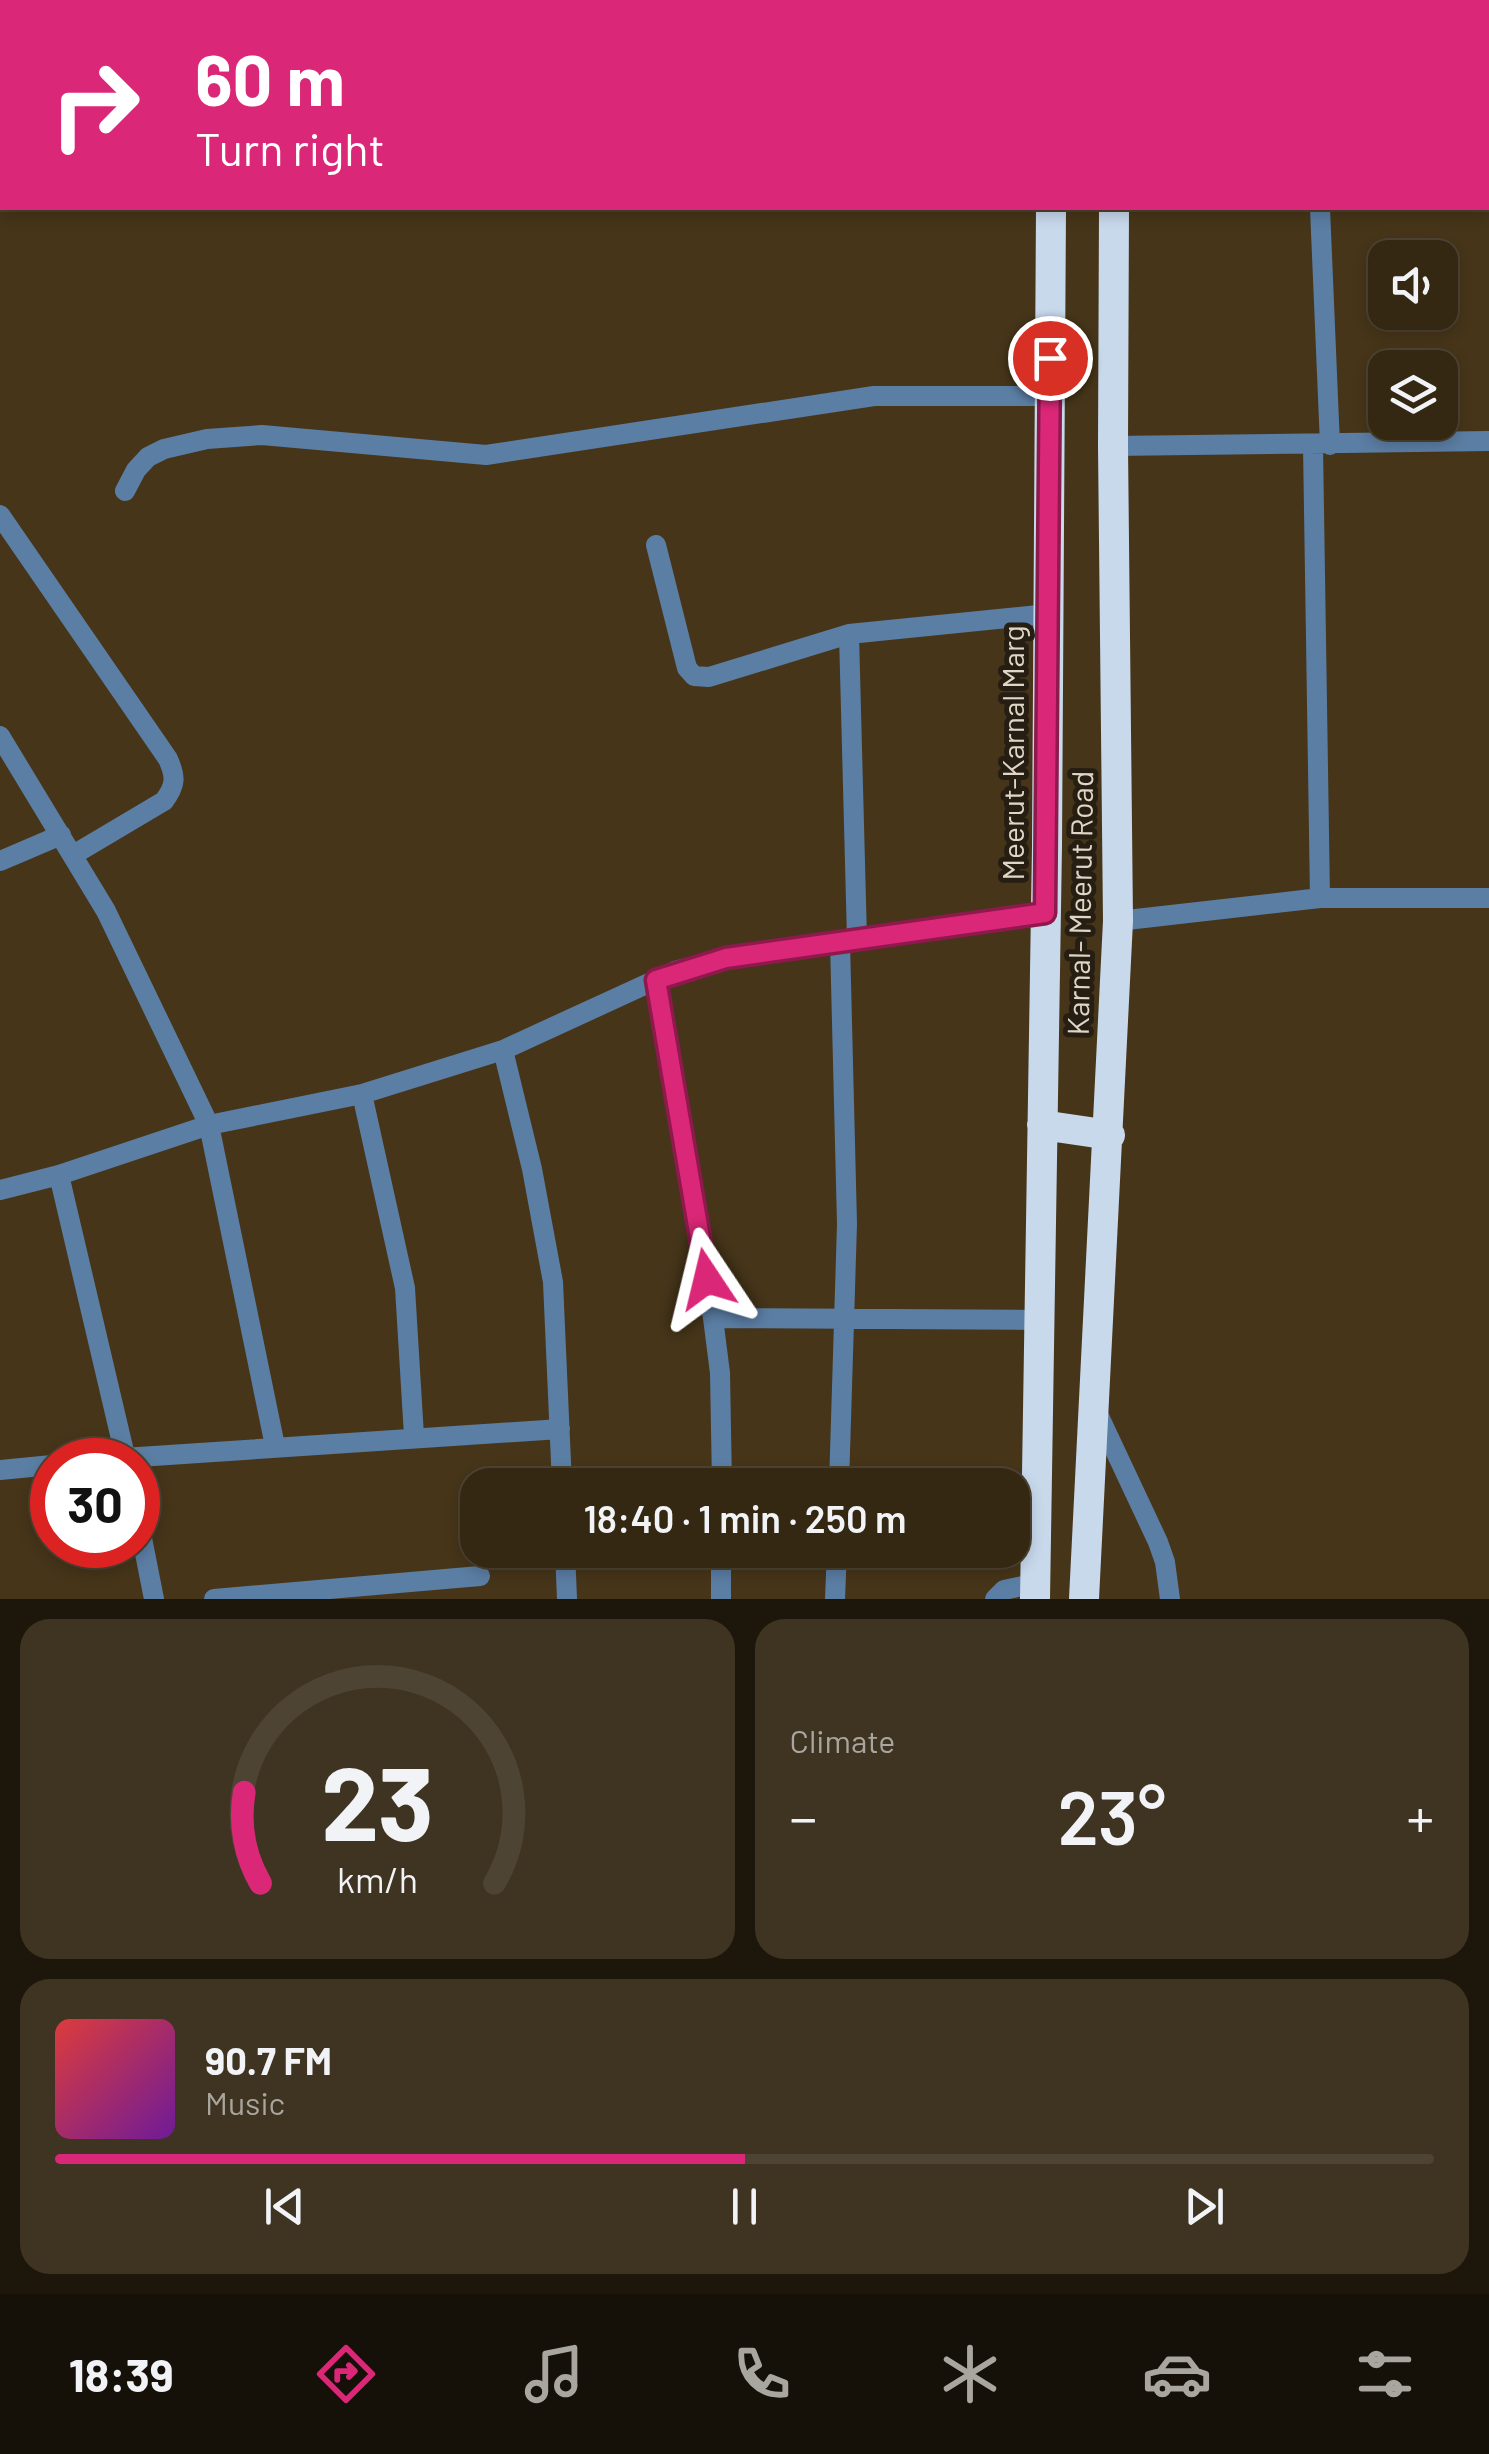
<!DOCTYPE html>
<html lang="en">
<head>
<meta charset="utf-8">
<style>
  :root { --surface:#342813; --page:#3f3421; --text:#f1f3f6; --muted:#a9a6a0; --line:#4e4433; --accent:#db2777 }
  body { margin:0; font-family:Barlow,sans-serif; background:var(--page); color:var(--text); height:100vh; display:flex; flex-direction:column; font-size:38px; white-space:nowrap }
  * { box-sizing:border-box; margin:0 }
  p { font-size:32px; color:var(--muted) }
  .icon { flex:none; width:55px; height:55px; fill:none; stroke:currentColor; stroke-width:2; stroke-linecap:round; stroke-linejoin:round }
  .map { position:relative; height:1599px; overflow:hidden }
  .details { display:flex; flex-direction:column; gap:20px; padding:20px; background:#1d160a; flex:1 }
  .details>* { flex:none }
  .hud { position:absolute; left:0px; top:0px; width:1490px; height:210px; box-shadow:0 5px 15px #0003,0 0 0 2px var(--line); background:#db2777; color:#fff; overflow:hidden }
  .controls { position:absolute; left:1368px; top:240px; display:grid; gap:20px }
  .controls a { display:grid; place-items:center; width:90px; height:90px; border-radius:20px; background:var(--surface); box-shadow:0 5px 15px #0003,0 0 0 2px var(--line); font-size:50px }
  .speed { position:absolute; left:30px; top:1438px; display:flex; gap:20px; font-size:50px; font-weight:700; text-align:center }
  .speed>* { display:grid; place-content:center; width:130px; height:130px; border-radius:50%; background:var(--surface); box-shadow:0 5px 15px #0003,0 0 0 2px var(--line); line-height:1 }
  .speed .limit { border:15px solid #d22; background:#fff; color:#111 }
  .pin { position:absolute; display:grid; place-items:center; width:85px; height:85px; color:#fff; margin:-42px; border:5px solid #fff; border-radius:50%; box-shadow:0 2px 10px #0007 }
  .me { position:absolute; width:110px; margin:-55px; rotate:350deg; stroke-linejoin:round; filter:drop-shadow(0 0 8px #0008) }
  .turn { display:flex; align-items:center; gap:35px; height:210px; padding:0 30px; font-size:45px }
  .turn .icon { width:130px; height:130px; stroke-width:2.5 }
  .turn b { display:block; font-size:70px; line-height:85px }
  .big { font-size:75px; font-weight:600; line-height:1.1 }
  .details .tile { flex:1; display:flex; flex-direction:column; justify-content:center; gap:15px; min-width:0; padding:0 35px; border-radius:30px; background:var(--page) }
  .details .dial { align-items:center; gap:0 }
  .dial svg { height:260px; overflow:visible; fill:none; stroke:var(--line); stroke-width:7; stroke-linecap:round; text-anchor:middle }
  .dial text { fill:var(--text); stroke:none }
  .song { display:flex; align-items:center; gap:30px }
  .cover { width:120px; height:120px; border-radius:15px; background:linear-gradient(135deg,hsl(0 70% 55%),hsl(280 70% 35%)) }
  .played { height:10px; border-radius:5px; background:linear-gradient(90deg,var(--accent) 50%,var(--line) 50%) }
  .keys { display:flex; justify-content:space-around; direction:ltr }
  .heat { display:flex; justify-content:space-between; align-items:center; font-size:55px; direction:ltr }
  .details .tiles { flex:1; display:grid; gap:20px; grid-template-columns:1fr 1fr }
  .tile:last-child { grid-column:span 2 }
  .trip { position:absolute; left:460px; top:1468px; width:570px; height:100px; border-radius:30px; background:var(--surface); box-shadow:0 5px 15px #0003,0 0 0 2px var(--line); font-weight:600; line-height:100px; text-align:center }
  .menu { display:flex; height:160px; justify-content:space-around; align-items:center; background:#151008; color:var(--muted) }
  .menu .icon { width:70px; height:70px }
  .menu .on { color:var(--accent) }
  .menu b { font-size:45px; color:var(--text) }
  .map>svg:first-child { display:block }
</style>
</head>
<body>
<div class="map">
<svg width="1489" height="1599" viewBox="0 0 1489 1599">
  <rect width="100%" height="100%" fill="#463519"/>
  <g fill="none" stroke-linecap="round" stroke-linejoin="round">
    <path stroke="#5b7ea4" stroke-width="20" d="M 125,491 L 136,470 L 148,457 L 164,449 L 207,439 L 262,435 L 486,455 L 874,396 L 1050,396
      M 1096,1410 L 1158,1542 L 1165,1562 L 1170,1599"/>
    <path stroke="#5b7ea4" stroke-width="20" d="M 1312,0 L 1312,2
      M 1320,208 L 1330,445
      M 1313,445 L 1320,898
      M 1113,446 L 1489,441
      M 0,515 L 168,759 C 176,777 176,785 164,801 L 73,855
      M 656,545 L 687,668 L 694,676 L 709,677 L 849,634 L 1048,614
      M 849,634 L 857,939
      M 0,736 L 106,911 L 209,1125 L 275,1446
      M 0,861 L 61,835
      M 1118,921 L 1320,898 L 1489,898
      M 656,979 L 713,1318 L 720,1373 L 722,1485
      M 503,1050 L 532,1169 L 553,1282 L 562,1485
      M 362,1094 L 405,1288 L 414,1436
      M 59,1175 L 126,1460
      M 0,1190 L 59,1175 L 209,1125 L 362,1094 L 503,1050 L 675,971 L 725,958 L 1045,913
      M 713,1318 L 1039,1320
      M 93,1460 L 560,1429
      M 0,1470 L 52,1465
      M 839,1485 L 847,1224 L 840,942
      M 138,1518 L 154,1599
      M 565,1550 L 567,1599
      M 214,1599 L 480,1576
      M 721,1599 L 721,1550
      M 835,1599 L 837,1550
      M 995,1599 L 1004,1590 L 1036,1583"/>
    <path stroke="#c8d9ec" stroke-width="30" d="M 1053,2 L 1053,0
      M 1115,2 L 1115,0
      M 1042,1125 L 1110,1135
      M 1035,1599 L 1047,846 L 1051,208
      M 1084,1599 L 1118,921 L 1113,446 L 1114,208"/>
  </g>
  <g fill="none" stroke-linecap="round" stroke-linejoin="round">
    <defs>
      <path id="route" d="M 707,1279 L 656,980 L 726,958 L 1045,913 L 1050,358"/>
    </defs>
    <use href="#route" stroke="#8e194d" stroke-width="25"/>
    <use href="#route" stroke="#db2777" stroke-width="18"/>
  </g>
  <g text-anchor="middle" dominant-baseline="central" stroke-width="10" stroke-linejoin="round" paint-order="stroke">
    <g font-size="30" fill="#e0d6c6" stroke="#261e12">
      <text transform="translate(1012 753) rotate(-90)">Meerut-Karnal Marg</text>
      <text transform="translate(1079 903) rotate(-89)">Karnal- Meerut Road</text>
    </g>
  </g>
</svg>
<div class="controls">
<a><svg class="icon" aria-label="sound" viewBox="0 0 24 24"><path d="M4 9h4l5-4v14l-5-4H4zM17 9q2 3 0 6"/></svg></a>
<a><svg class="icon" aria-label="layers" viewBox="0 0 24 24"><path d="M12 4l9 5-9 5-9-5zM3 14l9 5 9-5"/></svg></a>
</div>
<div class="speed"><div class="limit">30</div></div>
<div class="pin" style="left:1050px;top:358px;background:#d93025"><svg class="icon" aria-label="arrive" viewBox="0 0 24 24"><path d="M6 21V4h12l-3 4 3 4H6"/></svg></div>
<svg class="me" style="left:707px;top:1279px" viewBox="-20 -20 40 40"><path d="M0-17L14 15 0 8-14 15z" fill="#db2777" stroke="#fff" stroke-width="4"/></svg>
<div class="trip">18:40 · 1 min · 250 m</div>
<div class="hud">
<div class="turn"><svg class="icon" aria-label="right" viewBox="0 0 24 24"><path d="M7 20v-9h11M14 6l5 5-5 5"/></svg><div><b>60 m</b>Turn right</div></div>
</div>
</div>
<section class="details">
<div class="tiles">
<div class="tile dial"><svg viewBox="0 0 100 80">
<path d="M14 69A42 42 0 1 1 86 69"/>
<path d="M14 69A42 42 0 0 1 9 41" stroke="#db2777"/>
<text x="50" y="56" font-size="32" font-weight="700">23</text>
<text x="50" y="72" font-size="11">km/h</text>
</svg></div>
<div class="tile"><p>Climate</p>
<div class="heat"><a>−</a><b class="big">23°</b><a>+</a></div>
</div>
<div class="tile">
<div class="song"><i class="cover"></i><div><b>90.7 FM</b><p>Music</p></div></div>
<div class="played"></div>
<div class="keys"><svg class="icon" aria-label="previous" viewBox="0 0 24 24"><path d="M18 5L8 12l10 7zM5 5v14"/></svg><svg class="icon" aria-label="pause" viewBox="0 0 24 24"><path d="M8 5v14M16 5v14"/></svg><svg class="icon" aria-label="next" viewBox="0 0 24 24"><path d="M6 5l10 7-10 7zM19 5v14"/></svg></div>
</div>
</div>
</section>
<nav class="menu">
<b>18:39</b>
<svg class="icon on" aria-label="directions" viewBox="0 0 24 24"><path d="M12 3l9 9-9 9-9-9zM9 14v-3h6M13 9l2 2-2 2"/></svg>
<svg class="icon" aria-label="music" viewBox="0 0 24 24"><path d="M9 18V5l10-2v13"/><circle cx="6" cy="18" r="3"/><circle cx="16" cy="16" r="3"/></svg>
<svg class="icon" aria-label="phone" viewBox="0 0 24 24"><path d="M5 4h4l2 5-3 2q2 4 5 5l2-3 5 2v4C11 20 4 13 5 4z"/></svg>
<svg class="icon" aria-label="climate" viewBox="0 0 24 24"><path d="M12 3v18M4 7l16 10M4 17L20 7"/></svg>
<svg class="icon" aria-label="car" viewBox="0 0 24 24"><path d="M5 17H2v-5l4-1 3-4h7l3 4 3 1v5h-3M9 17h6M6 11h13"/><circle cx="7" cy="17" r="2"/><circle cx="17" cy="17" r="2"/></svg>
<svg class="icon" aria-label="filters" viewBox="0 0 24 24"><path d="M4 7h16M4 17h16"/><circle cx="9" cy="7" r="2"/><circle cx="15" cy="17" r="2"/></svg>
</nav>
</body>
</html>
